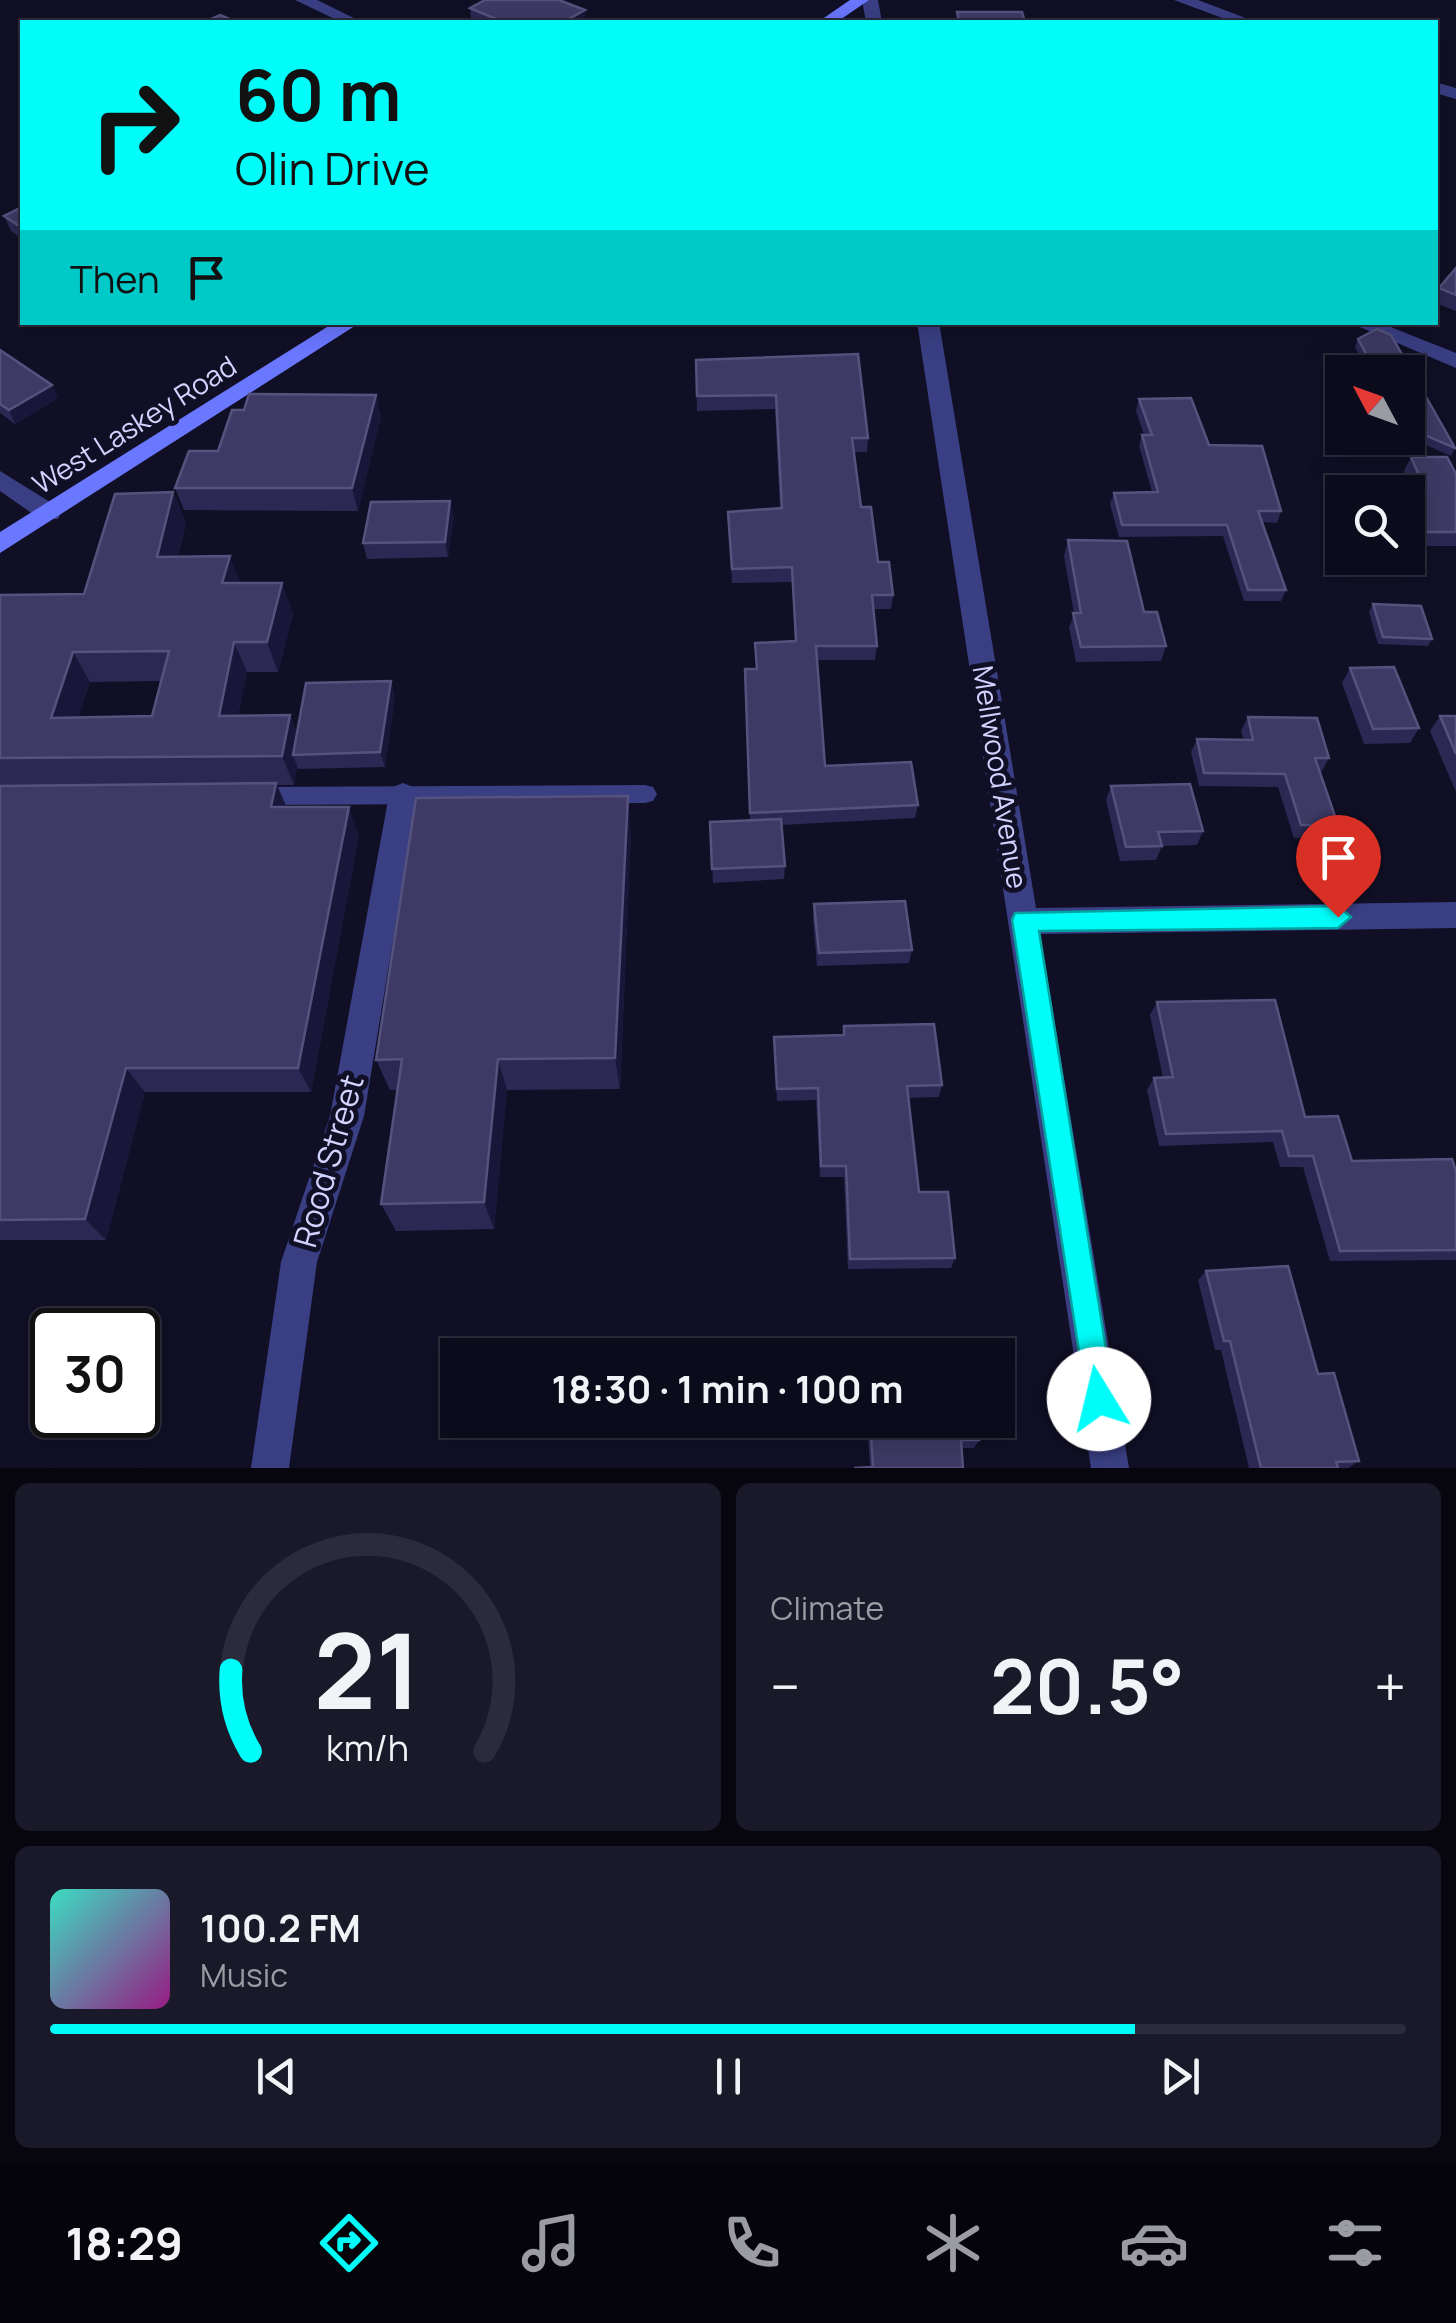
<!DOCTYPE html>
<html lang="en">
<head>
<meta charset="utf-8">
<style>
  :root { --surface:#0c0b1c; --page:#1a1929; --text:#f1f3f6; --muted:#9a9ba3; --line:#2c2b3b; --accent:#01fdf9 }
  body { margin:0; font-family:Manrope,sans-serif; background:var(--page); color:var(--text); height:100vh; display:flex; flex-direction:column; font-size:38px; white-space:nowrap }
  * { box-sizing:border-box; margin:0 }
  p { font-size:32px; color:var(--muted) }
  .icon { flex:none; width:55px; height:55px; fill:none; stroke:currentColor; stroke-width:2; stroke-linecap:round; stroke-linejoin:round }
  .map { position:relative; height:1468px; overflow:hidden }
  .side { display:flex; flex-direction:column; gap:15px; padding:15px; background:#07060f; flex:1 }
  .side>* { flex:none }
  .banner { position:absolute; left:20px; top:20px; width:1418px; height:305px; border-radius:0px; box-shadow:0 5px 25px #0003,0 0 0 2px var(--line); background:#01fdf9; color:#111; overflow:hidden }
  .needle { width:65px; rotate:311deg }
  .tools { position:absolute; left:1325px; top:355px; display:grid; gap:20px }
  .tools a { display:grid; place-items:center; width:100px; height:100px; border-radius:0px; background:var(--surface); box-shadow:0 5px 25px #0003,0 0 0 2px var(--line); font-size:50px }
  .speed { position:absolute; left:30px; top:1308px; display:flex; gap:20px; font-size:50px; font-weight:700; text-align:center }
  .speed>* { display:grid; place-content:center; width:130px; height:130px; border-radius:50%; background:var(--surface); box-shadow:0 5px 25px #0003,0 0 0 2px var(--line); line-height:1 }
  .speed .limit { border:5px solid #111; border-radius:15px; background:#fff; color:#111 }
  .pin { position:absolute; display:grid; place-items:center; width:85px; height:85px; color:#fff; margin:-102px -42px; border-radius:50% 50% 50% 0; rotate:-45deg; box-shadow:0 0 10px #0007 }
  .pin .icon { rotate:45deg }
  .me { position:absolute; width:110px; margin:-55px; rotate:351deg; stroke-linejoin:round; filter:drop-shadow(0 0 8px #0008) }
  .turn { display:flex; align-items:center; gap:35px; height:210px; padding:0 50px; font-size:45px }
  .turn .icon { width:130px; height:130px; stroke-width:2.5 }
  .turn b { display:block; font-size:70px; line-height:85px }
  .then { display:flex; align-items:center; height:95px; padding:0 50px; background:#0003; gap:20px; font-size:38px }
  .big { font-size:75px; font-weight:700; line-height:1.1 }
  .side .card { flex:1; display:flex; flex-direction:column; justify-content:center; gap:15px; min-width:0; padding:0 35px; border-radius:15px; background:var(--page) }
  .side .dial { align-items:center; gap:0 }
  .dial svg { height:260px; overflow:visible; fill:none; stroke:var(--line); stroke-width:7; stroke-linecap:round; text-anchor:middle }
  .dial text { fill:var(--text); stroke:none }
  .song { display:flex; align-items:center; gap:30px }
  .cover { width:120px; height:120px; border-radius:15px; background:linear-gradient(135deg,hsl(170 70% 55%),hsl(310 70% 35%)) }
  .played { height:10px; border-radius:5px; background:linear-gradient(90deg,var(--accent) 80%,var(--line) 80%) }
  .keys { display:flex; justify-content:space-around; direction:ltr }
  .heat { display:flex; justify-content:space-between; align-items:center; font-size:55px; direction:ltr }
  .side .tiles { flex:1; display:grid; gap:15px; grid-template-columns:1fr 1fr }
  .card:last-child { grid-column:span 2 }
  .trip { position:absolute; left:440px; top:1338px; width:575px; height:100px; border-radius:0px; background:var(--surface); box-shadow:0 5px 25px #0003,0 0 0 2px var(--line); font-weight:700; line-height:100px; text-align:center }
  .tab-bar { display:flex; height:160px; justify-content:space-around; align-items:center; background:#05040b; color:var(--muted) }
  .tab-bar .icon { width:70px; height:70px }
  .tab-bar .on { color:var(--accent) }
  .tab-bar b { font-size:45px; color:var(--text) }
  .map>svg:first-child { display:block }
</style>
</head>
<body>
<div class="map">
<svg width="1456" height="1468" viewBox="0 0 1456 1468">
  <rect width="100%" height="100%" fill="#100f25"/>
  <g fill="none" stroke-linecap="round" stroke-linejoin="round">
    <path fill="#3a3f84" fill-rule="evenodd" d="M 645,785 L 653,787 L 657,794 L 653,801 L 645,803 L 253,805 L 245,803 L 241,796 L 245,789 L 253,787 Z"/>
    <path fill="#3a3f84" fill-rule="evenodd" d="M 295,0 L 317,0 L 362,22 L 341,22 Z
      M 862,0 L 878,0 L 882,22 L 866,22 Z
      M 1174,0 L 1198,0 L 1256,22 L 1233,22 Z
      M 1435,82 L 1456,88 L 1456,99 L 1435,93 Z
      M 917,322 L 939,322 L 1036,908 L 1456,902 L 1456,928 L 1040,934 L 1129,1468 L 1091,1468 Z
      M 1348,322 L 1378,322 L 1456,353 L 1456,368 Z
      M 0,471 L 58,507 L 61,513 L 58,519 L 40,519 L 0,491 Z
      M 403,783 L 413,787 L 417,795 L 364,1116 L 317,1262 L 289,1468 L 251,1468 L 281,1262 L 330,1116 L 389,795 L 393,787 Z"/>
    <path fill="#6a77ff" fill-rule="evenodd" d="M 850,0 L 869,0 L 837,22 L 818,22 Z
      M 335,322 L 361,322 L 0,553 L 0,532 Z"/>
  </g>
  <path fill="#2c2853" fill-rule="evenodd" d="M 470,8 L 586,22 L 477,22 L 471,20 Z
    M 22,207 L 22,239 L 11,231 L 4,216 Z
    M 1456,268 L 1456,311 L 1435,303 L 1435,297 L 1439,288 Z
    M 1377,329 L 1391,335 L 1455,448 L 1451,456 L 1408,437 L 1408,372 L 1368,372 L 1355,347 L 1358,339 Z
    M 0,350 L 52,385 L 58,398 L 15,424 L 0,413 Z
    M 858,354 L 868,438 L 867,452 L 854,452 L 861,507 L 878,562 L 893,595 L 891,609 L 874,609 L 877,646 L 875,660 L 817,660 L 825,766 L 918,805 L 915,818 L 781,825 L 785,866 L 784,879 L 713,883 L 710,822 L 750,820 L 745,669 L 756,669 L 755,643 L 795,641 L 792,582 L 732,583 L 728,512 L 780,508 L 775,409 L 697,411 L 696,360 Z
    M 376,395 L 381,417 L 358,511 L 184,510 L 175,488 L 218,451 Z
    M 1139,399 L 1209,445 L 1281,511 L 1277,523 L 1262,522 L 1286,590 L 1281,601 L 1244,601 L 1223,536 L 1119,537 L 1110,504 L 1114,493 L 1152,492 L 1139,446 L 1142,435 L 1144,435 L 1136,411 Z
    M 1411,457 L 1456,474 L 1456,546 L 1415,546 L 1408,529 L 1408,492 L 1395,492 L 1400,482 L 1408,482 L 1404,471 Z
    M 173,492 L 186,523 L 178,556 L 240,583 L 282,583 L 293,614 L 278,672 L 247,672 L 238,715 L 290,715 L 297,733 L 395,696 L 385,767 L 298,769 L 297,766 L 294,785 L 277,785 L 287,807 L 359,835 L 311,1092 L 145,1092 L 106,1240 L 0,1240 L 0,595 L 84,594 ZM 161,681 L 152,716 L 78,717 L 90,682 Z
    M 454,516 L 448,557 L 367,559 L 363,543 Z
    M 1068,540 L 1144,612 L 1166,646 L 1161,661 L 1076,662 L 1069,628 L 1074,613 L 1064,556 Z
    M 1373,604 L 1432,639 L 1428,646 L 1378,644 L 1369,612 Z
    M 1350,668 L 1419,728 L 1410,743 L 1364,744 L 1342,683 Z
    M 1440,716 L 1456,716 L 1456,792 L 1430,731 Z
    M 1248,717 L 1329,758 L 1322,771 L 1319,771 L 1338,825 L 1330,837 L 1294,838 L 1278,787 L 1199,786 L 1191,752 L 1197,739 L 1244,740 L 1241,731 Z
    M 1111,786 L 1203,831 L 1197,845 L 1162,846 L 1156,860 L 1120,861 L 1106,800 Z
    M 631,832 L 620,1089 L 507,1090 L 494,1229 L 396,1231 L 381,1204 L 398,1090 L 390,1090 L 376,1060 Z
    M 814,904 L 912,950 L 909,963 L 817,966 L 813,918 Z
    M 1157,1002 L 1305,1117 L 1352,1161 L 1456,1171 L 1456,1260 L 1330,1261 L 1303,1167 L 1280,1167 L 1273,1142 L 1159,1146 L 1147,1090 L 1154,1078 L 1163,1078 L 1150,1015 Z
    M 844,1026 L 942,1085 L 939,1097 L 908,1098 L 919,1192 L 955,1258 L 951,1268 L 848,1269 L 844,1177 L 820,1177 L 816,1100 L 777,1101 L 774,1049 L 774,1037 L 843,1035 Z
    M 1206,1271 L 1318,1374 L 1359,1461 L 1348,1468 L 1249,1468 L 1221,1350 L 1215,1350 L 1198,1280 Z
    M 867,1420 L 977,1420 L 979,1440 L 974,1448 L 961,1448 L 870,1467 Z"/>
  <path fill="#191639" d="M 585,10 L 586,22 L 563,22 Z
    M 52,385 L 58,398 L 15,424 L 9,410 Z
    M 376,395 L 381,417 L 358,511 L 352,488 Z
    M 173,492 L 186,523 L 170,587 L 157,557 Z
    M 450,501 L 454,516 L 448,557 L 445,542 Z
    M 230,556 L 242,587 L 222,583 Z
    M 282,583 L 293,614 L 278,672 L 267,642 Z
    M 234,642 L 247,672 L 232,745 L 219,716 Z
    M 73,652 L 90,682 L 68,747 L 51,718 Z
    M 391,681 L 395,696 L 385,767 L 380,752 Z
    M 290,715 L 301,744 L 293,755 L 297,766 L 294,785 L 282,756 Z
    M 276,783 L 288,811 L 271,807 Z
    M 628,796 L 631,832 L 620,1089 L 615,1058 Z
    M 349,807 L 359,835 L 311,1092 L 298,1068 Z
    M 498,1059 L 507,1090 L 494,1229 L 484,1202 Z
    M 126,1068 L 145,1092 L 106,1240 L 85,1219 Z"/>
  <path fill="#3e3a65" stroke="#55527e" stroke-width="2.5" fill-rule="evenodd" d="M 485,0 L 559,0 L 585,10 L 563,22 L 503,22 L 470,8 Z
    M 957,12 L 1022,12 L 1025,22 L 959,22 Z
    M 220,15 L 236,22 L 204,22 Z
    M 22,207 L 22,228 L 4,216 Z
    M 1456,268 L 1456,295 L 1439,288 Z
    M 1377,329 L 1391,335 L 1455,448 L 1408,428 L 1408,372 L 1376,372 L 1358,339 Z
    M 0,350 L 52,385 L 9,410 L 0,404 Z
    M 858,354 L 868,438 L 852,438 L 861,507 L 871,507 L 878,562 L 889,562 L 893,595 L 872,595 L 877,646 L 816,646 L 825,766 L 911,762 L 918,805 L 750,813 L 745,669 L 757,669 L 755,643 L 796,641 L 792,567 L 732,569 L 728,512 L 782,508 L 776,395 L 697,396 L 696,360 Z
    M 249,394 L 376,395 L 352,488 L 175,488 L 189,451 L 218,451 L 232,410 L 244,410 Z
    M 1191,398 L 1209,445 L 1262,446 L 1281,511 L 1258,511 L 1286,590 L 1248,590 L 1227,525 L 1122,525 L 1114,493 L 1158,492 L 1142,435 L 1152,435 L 1139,399 Z
    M 1411,457 L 1447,457 L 1456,474 L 1456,532 L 1422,532 L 1408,499 L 1408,492 L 1405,492 L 1400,482 L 1422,482 Z
    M 173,492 L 157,557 L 230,556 L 222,583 L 282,583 L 267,642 L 234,642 L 219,716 L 290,715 L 282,756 L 0,758 L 0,595 L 84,594 L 115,494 ZM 169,651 L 152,716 L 51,718 L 73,652 Z
    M 450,501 L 445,542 L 363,543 L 371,502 Z
    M 1068,540 L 1127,541 L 1144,612 L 1157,612 L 1166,646 L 1081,647 L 1073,613 L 1081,613 Z
    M 1373,604 L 1421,606 L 1432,639 L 1383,637 Z
    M 1394,667 L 1419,728 L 1373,729 L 1350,668 Z
    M 391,681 L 380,752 L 293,755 L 306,683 Z
    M 1440,716 L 1456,716 L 1456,754 Z
    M 1248,717 L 1317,718 L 1329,758 L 1315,758 L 1338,825 L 1301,825 L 1285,774 L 1204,773 L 1197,739 L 1253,740 Z
    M 276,783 L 271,807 L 349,807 L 298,1068 L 126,1068 L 85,1219 L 0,1220 L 0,786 Z
    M 1190,784 L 1203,831 L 1158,832 L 1162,846 L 1126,847 L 1111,786 Z
    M 628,796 L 615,1058 L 498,1059 L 484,1202 L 381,1204 L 402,1059 L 376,1060 L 416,798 Z
    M 781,819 L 785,866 L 712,869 L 710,822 Z
    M 905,901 L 912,950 L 819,953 L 814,904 Z
    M 1275,1000 L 1305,1117 L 1338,1116 L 1352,1161 L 1452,1159 L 1456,1171 L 1456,1250 L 1340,1251 L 1313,1156 L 1289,1156 L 1282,1131 L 1166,1134 L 1154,1078 L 1173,1077 L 1157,1002 Z
    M 934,1024 L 942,1085 L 907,1086 L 919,1192 L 948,1192 L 955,1258 L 850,1259 L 846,1166 L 821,1166 L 818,1088 L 777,1089 L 774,1037 L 844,1035 L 844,1026 Z
    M 1288,1266 L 1318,1374 L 1334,1373 L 1359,1461 L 1336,1462 L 1338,1468 L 1261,1468 L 1230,1341 L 1224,1341 L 1206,1271 Z
    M 870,1420 L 977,1420 L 979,1440 L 961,1440 L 963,1468 L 854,1468 L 873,1467 Z"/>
  <path fill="#01fdf9" stroke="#01a4a2" stroke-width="2.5" d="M 1338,906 L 1351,917 L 1338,928 L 1039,931 L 1114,1399 L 1110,1410 L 1099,1415 L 1088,1410 L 1012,920 L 1015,913 Z"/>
  <g text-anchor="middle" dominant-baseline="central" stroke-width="10" stroke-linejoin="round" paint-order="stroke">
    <g font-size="28" fill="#d3d3ff" stroke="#100f25">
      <text transform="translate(134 424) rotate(-32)">West Laskey Road</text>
      <text transform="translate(1001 777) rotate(81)">Mellwood Avenue</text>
    </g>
    <g font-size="32" fill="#d3d3ff" stroke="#100f25">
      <text transform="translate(328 1161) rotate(-74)">Rood Street</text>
    </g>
  </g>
</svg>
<div class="tools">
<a><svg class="needle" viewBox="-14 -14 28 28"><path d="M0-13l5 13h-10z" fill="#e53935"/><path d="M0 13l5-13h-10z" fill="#9a9ba3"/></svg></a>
<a><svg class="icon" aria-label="search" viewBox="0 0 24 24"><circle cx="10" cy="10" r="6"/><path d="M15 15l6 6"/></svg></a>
</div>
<div class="speed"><div class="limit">30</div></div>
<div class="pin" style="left:1338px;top:917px;background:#d93025"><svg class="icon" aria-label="arrive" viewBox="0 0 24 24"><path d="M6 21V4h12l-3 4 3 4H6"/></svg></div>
<svg class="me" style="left:1099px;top:1399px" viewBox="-20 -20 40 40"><circle r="19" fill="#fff"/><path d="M0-13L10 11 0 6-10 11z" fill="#01fdf9"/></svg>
<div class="trip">18:30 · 1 min · 100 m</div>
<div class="banner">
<div class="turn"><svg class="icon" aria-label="right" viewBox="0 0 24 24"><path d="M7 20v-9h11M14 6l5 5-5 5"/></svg><div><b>60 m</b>Olin Drive</div></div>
<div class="then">Then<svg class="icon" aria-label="arrive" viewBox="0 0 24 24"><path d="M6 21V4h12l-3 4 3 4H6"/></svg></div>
</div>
</div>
<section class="side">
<div class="tiles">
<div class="card dial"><svg viewBox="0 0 100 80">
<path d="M14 69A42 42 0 1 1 86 69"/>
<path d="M14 69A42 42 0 0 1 8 44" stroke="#01fdf9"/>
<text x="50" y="56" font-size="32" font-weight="700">21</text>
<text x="50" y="72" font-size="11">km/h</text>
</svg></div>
<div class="card"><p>Climate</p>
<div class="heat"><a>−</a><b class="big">20.5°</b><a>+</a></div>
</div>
<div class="card">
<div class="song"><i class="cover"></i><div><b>100.2 FM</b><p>Music</p></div></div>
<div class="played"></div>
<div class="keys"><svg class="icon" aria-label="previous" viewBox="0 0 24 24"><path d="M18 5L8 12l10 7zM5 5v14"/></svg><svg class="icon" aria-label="pause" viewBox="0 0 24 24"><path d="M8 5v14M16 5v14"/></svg><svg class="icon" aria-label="next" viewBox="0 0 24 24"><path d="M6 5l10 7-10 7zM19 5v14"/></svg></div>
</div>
</div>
</section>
<nav class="tab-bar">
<b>18:29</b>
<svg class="icon on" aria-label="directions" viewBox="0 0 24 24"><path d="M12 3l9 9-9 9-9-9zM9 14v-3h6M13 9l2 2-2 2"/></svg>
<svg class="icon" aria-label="music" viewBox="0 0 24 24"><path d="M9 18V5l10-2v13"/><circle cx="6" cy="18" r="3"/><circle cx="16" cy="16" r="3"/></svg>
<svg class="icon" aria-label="phone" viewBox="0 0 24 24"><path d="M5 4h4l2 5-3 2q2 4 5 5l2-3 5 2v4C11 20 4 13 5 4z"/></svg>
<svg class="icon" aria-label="climate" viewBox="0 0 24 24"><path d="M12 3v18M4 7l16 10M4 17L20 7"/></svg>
<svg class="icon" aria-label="car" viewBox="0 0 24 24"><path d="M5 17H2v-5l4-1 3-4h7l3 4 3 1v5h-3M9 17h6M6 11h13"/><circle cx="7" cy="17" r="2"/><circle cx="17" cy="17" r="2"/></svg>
<svg class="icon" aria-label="filters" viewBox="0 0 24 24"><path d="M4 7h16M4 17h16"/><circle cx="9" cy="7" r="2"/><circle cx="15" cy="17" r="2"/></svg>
</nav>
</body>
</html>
